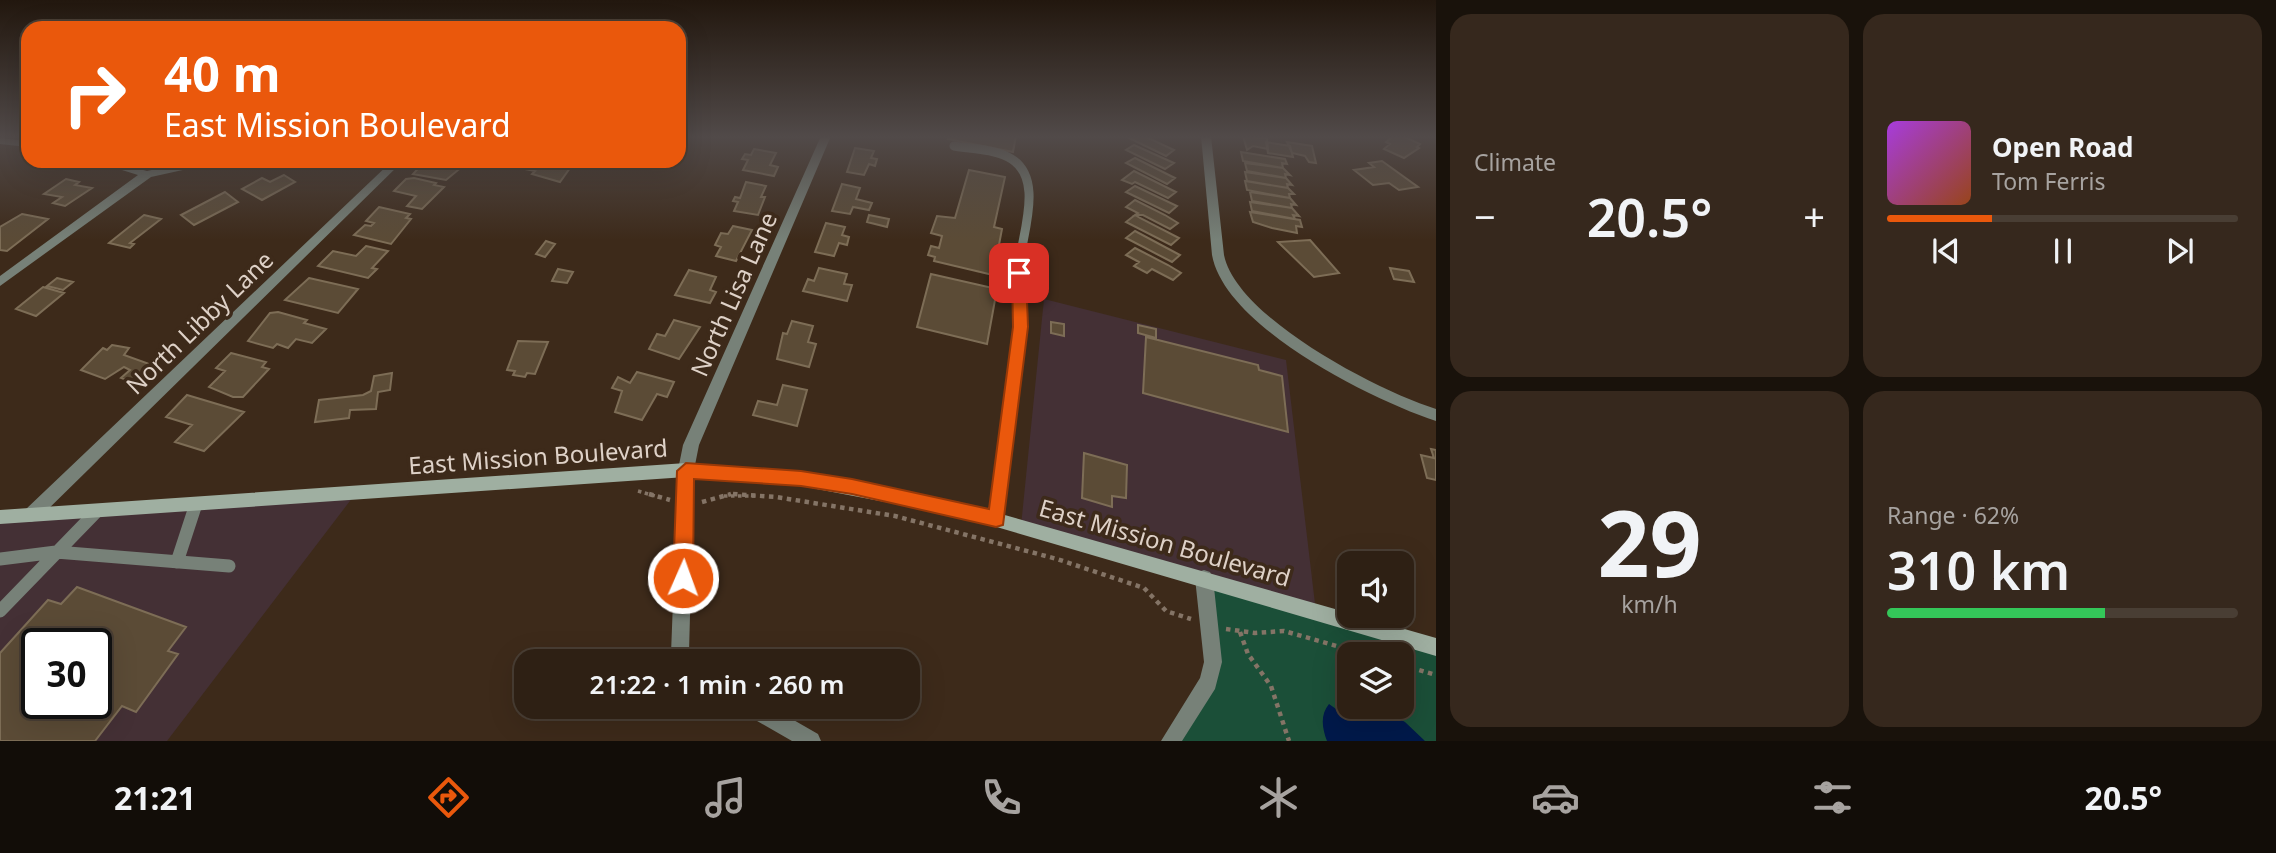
<!DOCTYPE html>
<html lang="en">
<head>
<meta charset="utf-8">
<style>
  :root { --surface:#2e2014; --page:#36281d; --text:#f1f3f6; --muted:#a7a3a0; --line:#493e34; --accent:#ea580c }
  body { margin:0; font-family:"Noto Sans",sans-serif; background:var(--page); color:var(--text); height:100vh; display:flex; flex-direction:column; font-size:26px; white-space:nowrap }
  * { box-sizing:border-box; margin:0 }
  p { font-size:23px; color:var(--muted) }
  .icon { flex:none; width:38px; height:38px; fill:none; stroke:currentColor; stroke-width:2; stroke-linecap:round; stroke-linejoin:round }
  .map { position:relative; flex:1; overflow:hidden }
  .side { display:flex; flex-direction:column; gap:14px; padding:14px; background:#19120b; width:840px }
  .side>* { flex:none }
  .hud { position:absolute; left:21px; top:21px; width:665px; height:147px; border-radius:21px; box-shadow:0 7px 28px #0002,0 0 0 2px var(--line); background:#ea580c; color:#fff; overflow:hidden }
  .fabs { position:absolute; left:1337px; top:551px; display:grid; gap:14px }
  .fabs a { display:grid; place-items:center; width:77px; height:77px; border-radius:14px; background:var(--surface); box-shadow:0 7px 28px #0002,0 0 0 2px var(--line); font-size:35px }
  .speed { position:absolute; left:21px; top:628px; display:flex; gap:14px; font-size:35px; font-weight:700; text-align:center }
  .speed>* { display:grid; place-content:center; width:91px; height:91px; border-radius:50%; background:var(--surface); box-shadow:0 7px 28px #0002,0 0 0 2px var(--line); line-height:1 }
  .speed .limit { border:4px solid #111; border-radius:10px; background:#fff; color:#111 }
  .pin { position:absolute; display:grid; place-items:center; width:60px; height:60px; color:#fff; margin:-30px; border-radius:14px; box-shadow:0 4px 10px #0006 }
  .me { position:absolute; width:77px; margin:-38px; rotate:2deg; stroke-linejoin:round; filter:drop-shadow(0 0 5px #0008) }
  .turn { display:flex; align-items:center; gap:24px; height:147px; padding:0 28px; font-size:32px }
  .turn .icon { width:91px; height:91px; stroke-width:2.5 }
  .turn b { display:block; font-size:49px; line-height:60px }
  .big { font-size:52px; font-weight:600; line-height:1.1 }
  .side .tile { flex:1; display:flex; flex-direction:column; justify-content:center; gap:10px; min-width:0; padding:0 24px; border-radius:21px; background:var(--page) }
  .side .dial { align-items:center; gap:0 }
  .dial b { font-size:91px; line-height:1 }
  .song { display:flex; align-items:center; gap:21px }
  .cover { width:84px; height:84px; border-radius:10px; background:linear-gradient(135deg,hsl(280 70% 55%),hsl(20 70% 35%)) }
  .played { height:7px; border-radius:4px; background:linear-gradient(90deg,var(--accent) 30%,var(--line) 30%) }
  .keys { display:flex; justify-content:space-around; direction:ltr }
  .heat { display:flex; justify-content:space-between; align-items:center; font-size:38px; direction:ltr }
  .charge { height:10px; border-radius:5px; background:linear-gradient(90deg,#34c759 62%,var(--line) 0) }
  .side .tiles { flex:1; display:grid; gap:14px; grid-template-columns:repeat(2,1fr) }
  .trip { position:absolute; left:514px; top:649px; width:406px; height:70px; border-radius:21px; background:var(--surface); box-shadow:0 7px 28px #0002,0 0 0 2px var(--line); font-weight:600; line-height:70px; text-align:center }
  .tab-bar { display:flex; height:112px; justify-content:space-around; align-items:center; background:#120d08; color:var(--muted) }
  .tab-bar .icon { width:49px; height:49px }
  .tab-bar .active { color:var(--accent) }
  .tab-bar b { font-size:32px; color:var(--text) }
  main { display:flex; flex:1; min-height:0 }
  .map>svg:first-child { display:block }
</style>
</head>
<body>
<main>
<div class="map">
<svg width="1436" height="741" viewBox="0 0 1436 741">
  <rect width="100%" height="100%" fill="#3d2a1a"/>
  <path fill="#443035" fill-rule="evenodd" d="M 1044,299 L 1286,360 L 1316,612 L 1021,526 Z
    M 356,493 L 167,741 L 0,741 L 0,517 ZM 37,644 L 96,644 L 96,704 L 37,704 Z"/>
  <path fill="#1b4f38" fill-rule="evenodd" d="M 1204,578 L 1436,647 L 1436,741 L 1171,741 L 1208,682 ZM 1349,654 L 1402,654 L 1402,707 L 1349,707 Z"/>
  <path fill="#00194a" d="M 1349,700 L 1349,707 L 1378,707 L 1405,722 L 1425,741 L 1327,741 C 1322,728 1320,715 1329,704 L 1336,709 L 1347,710 Z"/>
  <path fill="#5b4b36" stroke="#7d6d56" stroke-width="2" fill-rule="evenodd" d="M 949,136 L 1016,136 L 1013,152 L 948,139 Z
    M 1144,136 L 1174,150 L 1166,156 L 1127,137 Z
    M 1243,136 L 1267,138 L 1268,149 L 1253,146 L 1247,150 Z
    M 1393,136 L 1403,136 L 1420,144 L 1417,147 L 1419,148 L 1404,158 L 1384,149 L 1390,144 L 1386,142 Z
    M 1266,142 L 1290,146 L 1293,157 L 1268,153 Z
    M 1287,142 L 1312,146 L 1316,163 L 1309,162 L 1305,156 L 1292,153 Z
    M 1134,145 L 1174,163 L 1165,169 L 1126,150 Z
    M 855,148 L 874,151 L 871,158 L 877,159 L 875,166 L 869,164 L 864,175 L 847,172 Z
    M 754,149 L 776,153 L 770,165 L 778,167 L 774,176 L 743,170 L 748,160 L 742,159 L 745,154 L 751,155 Z
    M 1241,152 L 1285,159 L 1287,164 L 1282,163 L 1283,168 L 1243,161 Z
    M 1135,158 L 1175,178 L 1167,184 L 1126,163 Z
    M 425,161 L 433,163 L 469,161 L 446,180 L 413,174 Z
    M 510,161 L 575,161 L 560,182 L 532,174 L 535,171 L 515,167 L 517,164 Z
    M 1382,161 L 1418,187 L 1399,190 L 1389,183 L 1373,185 L 1354,170 L 1374,167 L 1369,163 Z
    M 1245,163 L 1283,168 L 1290,175 L 1285,174 L 1286,178 L 1247,171 Z
    M 969,170 L 1005,177 L 994,227 L 1002,229 L 998,250 L 1002,251 L 1001,261 L 996,259 L 993,275 L 934,261 L 935,257 L 928,255 L 931,246 L 939,248 L 942,236 L 931,233 L 937,216 L 955,218 Z
    M 1134,171 L 1176,192 L 1168,198 L 1135,182 L 1132,184 L 1122,180 Z
    M 1245,172 L 1286,178 L 1292,185 L 1287,184 L 1288,188 L 1247,181 Z
    M 284,175 L 295,182 L 262,200 L 242,189 L 262,178 L 270,182 Z
    M 414,178 L 436,183 L 434,185 L 444,187 L 422,209 L 407,206 L 416,196 L 394,191 L 406,179 Z
    M 66,179 L 79,182 L 75,185 L 92,188 L 65,206 L 53,203 L 62,197 L 44,194 Z
    M 1245,181 L 1288,188 L 1294,194 L 1289,194 L 1290,198 L 1247,190 Z
    M 746,182 L 766,186 L 761,197 L 765,197 L 758,215 L 734,211 L 738,202 L 733,201 L 735,197 L 740,198 Z
    M 842,184 L 860,188 L 856,199 L 872,203 L 869,210 L 853,207 L 850,214 L 832,211 Z
    M 1135,186 L 1177,206 L 1169,213 L 1126,192 Z
    M 225,192 L 238,202 L 194,225 L 181,215 Z
    M 1250,192 L 1290,198 L 1296,205 L 1291,204 L 1292,208 L 1252,201 Z
    M 1135,200 L 1165,215 L 1178,223 L 1170,229 L 1143,215 L 1135,215 L 1138,213 L 1126,207 Z
    M 1250,202 L 1292,208 L 1299,216 L 1293,215 L 1295,219 L 1252,211 Z
    M 379,207 L 410,214 L 406,218 L 411,219 L 391,244 L 354,235 L 365,225 L 371,226 L 374,223 L 366,221 Z
    M 1250,212 L 1300,220 L 1302,227 L 1296,226 L 1297,233 L 1272,228 L 1253,222 Z
    M 22,214 L 48,219 L 7,251 L 0,250 L 0,227 Z
    M 144,215 L 161,219 L 130,243 L 134,244 L 130,248 L 109,243 Z
    M 869,215 L 889,219 L 887,227 L 867,222 Z
    M 1135,215 L 1140,218 L 1179,238 L 1171,245 L 1126,222 Z
    M 826,223 L 845,227 L 842,235 L 849,237 L 847,245 L 839,243 L 834,256 L 815,252 Z
    M 733,226 L 752,230 L 736,261 L 716,256 L 721,247 L 715,245 L 721,233 L 728,234 Z
    M 1135,231 L 1180,255 L 1172,262 L 1126,238 Z
    M 1310,240 L 1339,273 L 1314,277 L 1278,242 Z
    M 546,241 L 555,244 L 545,257 L 536,254 Z
    M 366,246 L 388,251 L 372,268 L 377,269 L 368,278 L 318,266 L 333,251 L 356,256 Z
    M 1135,248 L 1168,265 L 1181,273 L 1173,280 L 1152,269 L 1147,273 L 1134,266 L 1139,262 L 1126,255 Z
    M 819,268 L 847,274 L 844,284 L 852,285 L 847,301 L 803,291 L 808,279 L 814,281 Z
    M 1390,268 L 1409,271 L 1414,282 L 1394,279 Z
    M 558,269 L 573,272 L 567,283 L 552,281 Z
    M 689,270 L 716,277 L 710,290 L 716,292 L 710,303 L 675,295 Z
    M 931,274 L 997,289 L 987,344 L 917,327 Z
    M 57,278 L 73,282 L 63,290 L 47,286 Z
    M 309,278 L 358,289 L 338,313 L 285,300 Z
    M 43,287 L 64,293 L 36,316 L 16,309 Z
    M 278,312 L 307,320 L 304,323 L 326,329 L 312,343 L 296,339 L 288,348 L 277,344 L 273,348 L 248,341 L 270,313 Z
    M 674,320 L 700,327 L 679,359 L 649,349 L 657,334 L 665,336 Z
    M 792,321 L 813,326 L 808,342 L 816,344 L 809,367 L 777,359 L 783,333 L 787,334 Z
    M 1051,322 L 1064,324 L 1064,336 L 1051,333 Z
    M 1138,325 L 1156,329 L 1156,338 L 1138,333 Z
    M 1146,337 L 1258,365 L 1259,370 L 1282,376 L 1288,432 L 1143,393 Z
    M 518,341 L 548,342 L 535,374 L 527,373 L 525,377 L 513,375 L 515,371 L 507,370 Z
    M 112,345 L 129,348 L 124,355 L 155,366 L 135,383 L 121,378 L 130,370 L 124,367 L 105,379 L 81,370 L 103,348 L 107,350 Z
    M 231,353 L 266,362 L 262,367 L 269,369 L 243,397 L 233,397 L 209,387 L 225,371 L 216,368 Z
    M 637,372 L 674,382 L 667,397 L 657,394 L 642,420 L 615,412 L 622,391 L 612,388 L 618,377 L 630,383 Z
    M 392,373 L 390,390 L 378,392 L 376,409 L 350,410 L 349,418 L 315,422 L 319,400 L 363,395 L 371,391 L 374,376 Z
    M 783,385 L 807,390 L 797,426 L 753,415 L 758,401 L 777,405 Z
    M 187,395 L 244,412 L 204,451 L 175,442 L 192,425 L 166,417 Z
    M 1431,449 L 1436,450 L 1436,480 L 1427,478 L 1421,455 L 1434,458 Z
    M 1084,453 L 1127,465 L 1126,498 L 1112,496 L 1112,507 L 1082,498 Z
    M 77,587 L 186,627 L 168,651 L 178,654 L 136,712 L 122,706 L 95,741 L 0,741 L 0,653 L 48,600 L 61,604 ZM 37,644 L 96,644 L 96,704 L 37,704 Z"/>
  <g fill="none" stroke-linecap="round" stroke-linejoin="round">
    <path stroke="#847466" stroke-width="3.5" stroke-dasharray="3.5 3.5" stroke-linecap="butt" d="M 638,491 L 655,496
      M 724,496 L 759,496"/>
    <path stroke="#847466" stroke-width="4.5" stroke-dasharray="4.5 4.5" stroke-linecap="butt" d="M 649,494 L 670,500
      M 733,494 L 776,497 L 895,516 L 1057,559 L 1144,588 L 1166,611 L 1191,619
      M 702,502 L 731,494
      M 1226,629 L 1255,633 L 1284,631 L 1365,654
      M 1240,632 L 1248,654 L 1271,686 L 1289,741
      M 1402,665 L 1436,675"/>
    <path stroke="#778178" stroke-width="9" d="M 954,146 C 972,149 992,149 1008,157 C 1044,175 1024,228 1020,259 C 1019,272 1019,284 1020,297"/>
    <path stroke="#778178" stroke-width="10" d="M 999,496 L 1021,327 L 1020,296"/>
    <path stroke="#778178" stroke-width="13" d="M 996,519 L 999,494
      M 0,559 L 56,552 L 229,566
      M 177,562 L 196,504
      M 0,611 L 97,511"/>
    <path fill="#778178" fill-rule="evenodd" d="M 821,136 L 831,136 L 699,445 L 694,470 L 689,652 L 694,662 L 674,662 L 671,654 L 678,470 L 683,445 Z
      M 1201,136 L 1211,136 L 1224,255 C 1237,318 1378,391 1436,409 L 1436,421 C 1372,400 1225,327 1212,255 Z
      M 0,138 L 28,141 L 28,147 L 0,144 Z
      M 93,161 L 110,161 L 147,171 L 194,161 L 215,161 L 210,164 L 151,177 L 0,286 L 0,276 L 138,175 Z
      M 392,161 L 403,161 L 37,520 L 31,522 L 25,520 L 23,515 L 25,510 Z
      M 1204,570 L 1210,572 L 1213,578 L 1222,662 L 1215,689 L 1182,741 L 1161,741 L 1200,678 L 1204,662 L 1195,578 L 1198,572 Z
      M 742,707 L 771,707 L 818,734 L 821,741 L 792,741 L 745,714 Z"/>
    <path fill="#9fafa1" fill-rule="evenodd" d="M 686,463 L 801,472 L 959,502 L 1349,613 L 1349,616 L 1359,616 L 1436,638 L 1436,656 L 959,516 L 801,486 L 686,477 L 0,524 L 0,510 Z"/>
  </g>
  <linearGradient id="sky" x2="0" y2="1"><stop stop-color="#22170e"/><stop offset="0.57" stop-color="#514a49"/><stop offset="1" stop-color="#514a49" stop-opacity="0"/></linearGradient>
  <rect width="1436" height="240" fill="url(#sky)"/>
  <path fill="#ea580c" stroke="#983908" stroke-width="2" d="M 1019,268 L 1026,273 L 1028,327 L 1003,525 L 996,527 L 852,494 L 801,486 L 694,479 L 693,578 L 690,584 L 683,587 L 676,584 L 673,578 L 677,471 L 686,463 L 801,471 L 852,479 L 989,509 L 1013,327 L 1012,273 Z"/>
  <g text-anchor="middle" dominant-baseline="central" stroke-width="7" stroke-linejoin="round" paint-order="stroke">
    <g font-size="24" fill="#ded1c7" stroke="#3d2a1a">
      <text transform="translate(733 294) rotate(-66)">North Lisa Lane</text>
      <text transform="translate(199 322) rotate(-44)">North Libby Lane</text>
      <text transform="translate(538 456) rotate(-4)">East Mission Boulevard</text>
      <text transform="translate(1165 542) rotate(16)">East Mission Boulevard</text>
    </g>
  </g>
</svg>
<div class="fabs">
<a><svg class="icon" aria-label="sound" viewBox="0 0 24 24"><path d="M4 9h4l5-4v14l-5-4H4zM17 9q2 3 0 6"/></svg></a>
<a><svg class="icon" aria-label="layers" viewBox="0 0 24 24"><path d="M12 4l9 5-9 5-9-5zM3 14l9 5 9-5"/></svg></a>
</div>
<div class="speed"><div class="limit">30</div></div>
<div class="pin" style="left:1019px;top:273px;background:#d93025"><svg class="icon" aria-label="arrive" viewBox="0 0 24 24"><path d="M6 21V4h12l-3 4 3 4H6"/></svg></div>
<svg class="me" style="left:683px;top:578px" viewBox="-20 -20 40 40"><circle r="17" fill="#ea580c" stroke="#fff" stroke-width="3"/><path d="M0-11L8 9 0 5-8 9z" fill="#fff"/></svg>
<div class="trip">21:22 · 1 min · 260 m</div>
<div class="hud">
<div class="turn"><svg class="icon" aria-label="right" viewBox="0 0 24 24"><path d="M7 20v-9h11M14 6l5 5-5 5"/></svg><div><b>40 m</b>East Mission Boulevard</div></div>
</div>
</div>
<section class="side">
<div class="tiles">
<div class="tile"><p>Climate</p>
<div class="heat"><a>−</a><b class="big">20.5°</b><a>+</a></div>
</div>
<div class="tile">
<div class="song"><i class="cover"></i><div><b>Open Road</b><p>Tom Ferris</p></div></div>
<div class="played"></div>
<div class="keys"><svg class="icon" aria-label="previous" viewBox="0 0 24 24"><path d="M18 5L8 12l10 7zM5 5v14"/></svg><svg class="icon" aria-label="pause" viewBox="0 0 24 24"><path d="M8 5v14M16 5v14"/></svg><svg class="icon" aria-label="next" viewBox="0 0 24 24"><path d="M6 5l10 7-10 7zM19 5v14"/></svg></div>
</div>
<div class="tile dial"><b>29</b><p>km/h</p></div>
<div class="tile"><p>Range · 62%</p><b class="big">310 km</b><div class="charge"></div></div>
</div>
</section>
</main>
<nav class="tab-bar">
<b>21:21</b>
<svg class="icon active" aria-label="directions" viewBox="0 0 24 24"><path d="M12 3l9 9-9 9-9-9zM9 14v-3h6M13 9l2 2-2 2"/></svg>
<svg class="icon" aria-label="music" viewBox="0 0 24 24"><path d="M9 18V5l10-2v13"/><circle cx="6" cy="18" r="3"/><circle cx="16" cy="16" r="3"/></svg>
<svg class="icon" aria-label="phone" viewBox="0 0 24 24"><path d="M5 4h4l2 5-3 2q2 4 5 5l2-3 5 2v4C11 20 4 13 5 4z"/></svg>
<svg class="icon" aria-label="climate" viewBox="0 0 24 24"><path d="M12 3v18M4 7l16 10M4 17L20 7"/></svg>
<svg class="icon" aria-label="car" viewBox="0 0 24 24"><path d="M5 17H2v-5l4-1 3-4h7l3 4 3 1v5h-3M9 17h6M6 11h13"/><circle cx="7" cy="17" r="2"/><circle cx="17" cy="17" r="2"/></svg>
<svg class="icon" aria-label="filters" viewBox="0 0 24 24"><path d="M4 7h16M4 17h16"/><circle cx="9" cy="7" r="2"/><circle cx="15" cy="17" r="2"/></svg>
<b>20.5°</b>
</nav>
</body>
</html>
